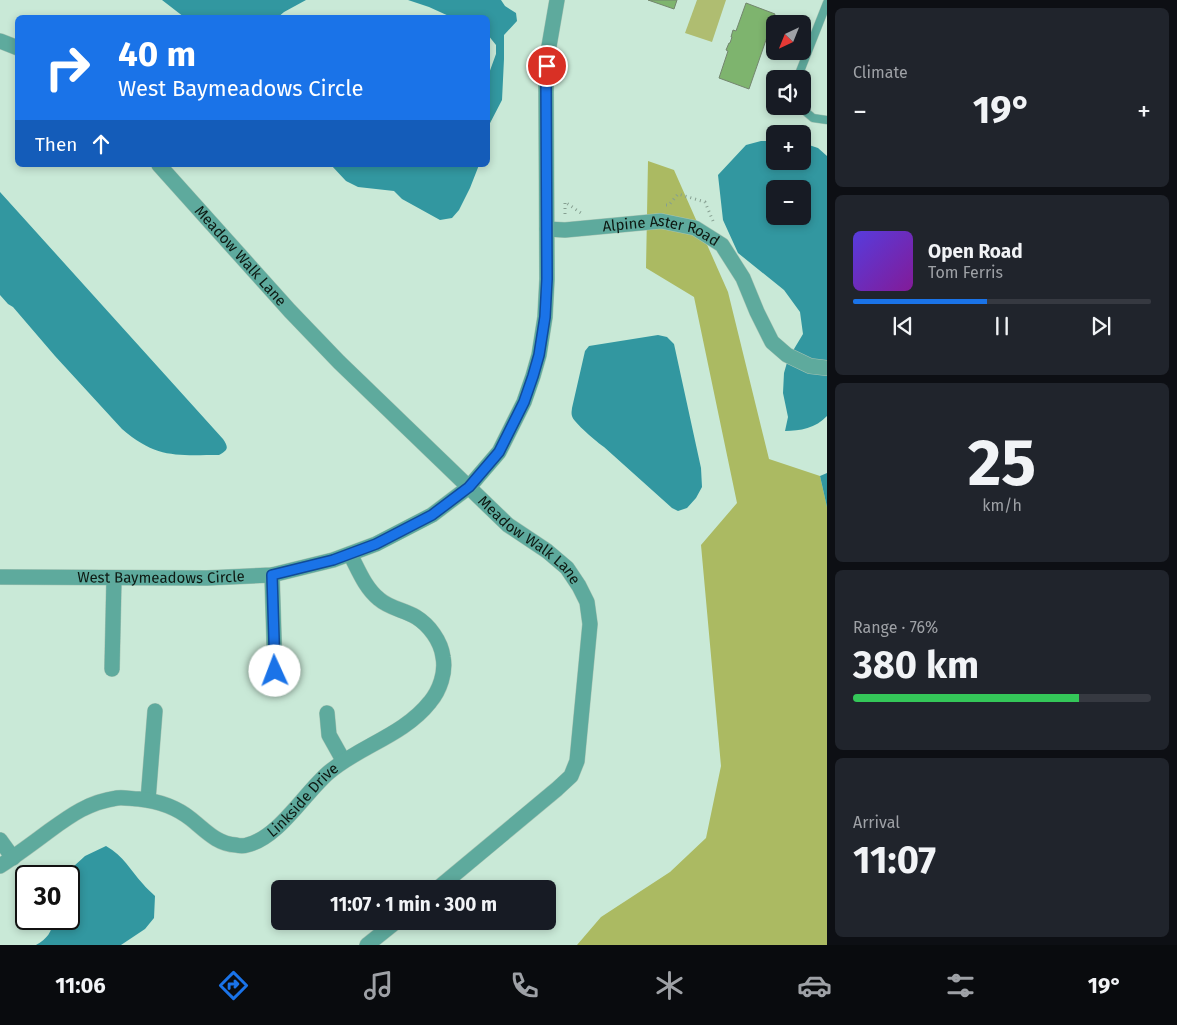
<!DOCTYPE html>
<html lang="en">
<head>
<meta charset="utf-8">
<style>
  :root { --surface:#171b24; --page:#20242c; --text:#f1f3f6; --muted:#9ea1a6; --line:#363941; --accent:#1a73e8 }
  body { margin:0; font-family:"Fira Sans",sans-serif; background:var(--page); color:var(--text); height:100vh; display:flex; flex-direction:column; font-size:19px; white-space:nowrap }
  * { box-sizing:border-box; margin:0 }
  p { font-size:16px; color:var(--muted) }
  .icon { flex:none; width:28px; height:28px; fill:none; stroke:currentColor; stroke-width:2; stroke-linecap:round; stroke-linejoin:round }
  .map { position:relative; flex:1; overflow:hidden }
  .panel { display:flex; flex-direction:column; gap:8px; padding:8px; background:#0d0f14; width:350px }
  .panel>* { flex:none }
  .hud { position:absolute; left:15px; top:15px; width:475px; height:152px; border-radius:8px; box-shadow:0 2px 8px #0003; background:#1a73e8; color:#fff; overflow:hidden }
  .needle { width:32px; rotate:223deg }
  .controls { position:absolute; left:766px; top:15px; display:grid; gap:10px }
  .controls a { display:grid; place-items:center; width:45px; height:45px; border-radius:8px; background:var(--surface); box-shadow:0 2px 8px #0003; font-size:25px }
  .speed { position:absolute; left:15px; top:865px; display:flex; gap:10px; font-size:25px; font-weight:700; text-align:center }
  .speed>* { display:grid; place-content:center; width:65px; height:65px; border-radius:50%; background:var(--surface); box-shadow:0 2px 8px #0003; line-height:1 }
  .speed .limit { border:2px solid #111; border-radius:8px; background:#fff; color:#111 }
  .pin { position:absolute; display:grid; place-items:center; width:42px; height:42px; color:#fff; margin:-21px; border:2px solid #fff; border-radius:50%; box-shadow:0 1px 5px #0007 }
  .me { position:absolute; width:55px; margin:-28px; rotate:358deg; stroke-linejoin:round; filter:drop-shadow(0 0 4px #0008) }
  .turn { display:flex; align-items:center; gap:18px; height:105px; padding:0 20px; font-size:22px }
  .turn .icon { width:65px; height:65px; stroke-width:2.5 }
  .turn b { display:block; font-size:35px; line-height:42px }
  .then { display:flex; align-items:center; height:48px; padding:0 20px; background:#0003; gap:10px; font-size:19px }
  .big { font-size:38px; font-weight:700; line-height:1.1 }
  .panel .tile { flex:1; display:flex; flex-direction:column; justify-content:center; gap:8px; min-width:0; padding:0 18px; border-radius:8px; background:var(--page) }
  .panel .dial { align-items:center; gap:0 }
  .dial b { font-size:65px; line-height:1 }
  .song { display:flex; align-items:center; gap:15px }
  .cover { width:60px; height:60px; border-radius:8px; background:linear-gradient(135deg,hsl(250 70% 55%),hsl(290 70% 35%)) }
  .played { height:5px; border-radius:2px; background:linear-gradient(90deg,var(--accent) 45%,var(--line) 45%) }
  .keys { display:flex; justify-content:space-around; direction:ltr }
  .heat { display:flex; justify-content:space-between; align-items:center; font-size:28px; direction:ltr }
  .charge { height:8px; border-radius:4px; background:linear-gradient(90deg,#34c759 76%,var(--line) 0) }
  .trip { position:absolute; left:271px; top:880px; width:285px; height:50px; border-radius:8px; background:var(--surface); box-shadow:0 2px 8px #0003; font-weight:700; line-height:50px; text-align:center }
  .tab-bar { display:flex; height:80px; justify-content:space-around; align-items:center; background:#090b0e; color:var(--muted) }
  .tab-bar .icon { width:35px; height:35px }
  .tab-bar .selected { color:var(--accent) }
  .tab-bar b { font-size:22px; color:var(--text) }
  main { display:flex; flex:1; min-height:0 }
  .map>svg:first-child { display:block }
</style>
</head>
<body>
<main>
<div class="map">
<svg width="827" height="945" viewBox="0 0 827 945">
  <rect width="100%" height="100%" fill="#c9e9d7"/>
  <path fill="#afbd71" d="M 697,0 L 726,0 L 712,42 L 685,33 Z"/>
  <path fill="#abba62" d="M 648,161 L 674,170 L 728,292 L 769,459 L 820,476 L 827,507 L 827,945 L 577,945 L 601,917 L 670,872 L 706,838 L 721,766 L 701,545 L 737,503 L 694,297 L 646,268 Z"/>
  <path fill="#3297a0" fill-rule="evenodd" d="M 162,0 L 306,0 L 284,12 L 277,18 L 184,17 Z
    M 408,0 L 501,0 L 505,6 L 516,13 L 517,21 L 504,35 L 504,59 L 502,100 L 488,127 L 488,76 L 496,54 L 496,45 L 488,35 L 488,18 L 451,17 L 429,7 Z
    M 761,141 L 775,141 L 775,161 L 802,161 L 803,143 L 818,148 L 827,156 L 827,416 C 816,428 800,431 785,431 L 788,417 L 783,393 L 784,373 L 788,359 L 803,334 L 800,312 L 784,290 L 738,253 L 723,220 L 718,175 L 746,145 ZM 775,189 L 802,189 L 802,216 L 775,216 Z
    M 331,165 L 479,165 L 470,188 L 459,210 L 452,218 L 440,220 L 402,199 L 394,191 L 358,187 L 346,181 Z
    M 0,192 L 223,439 C 229,448 228,450 219,455 C 176,455 157,459 122,429 L 55,356 L 13,307 L 8,304 L 0,295 Z
    M 658,335 L 667,337 L 674,344 L 701,468 L 702,487 L 696,498 L 687,508 L 678,511 L 672,508 L 604,447 C 598,443 573,422 572,416 C 571,413 572,410 572,408 L 585,351 L 589,346 Z
    M 827,473 L 827,507 L 820,476 Z
    M 106,846 C 124,856 130,870 143,884 C 146,888 151,892 155,896 L 154,918 L 145,929 L 121,945 L 36,945 C 47,939 52,932 54,919 L 69,919 L 69,876 L 61,876 L 63,872 L 73,867 L 85,856 Z"/>
  <path fill="#7eb46e" stroke="#73866e" d="M 648,0 L 677,0 L 674,9 Z
    M 746,3 L 775,14 L 749,89 L 719,78 L 728,51 L 726,50 L 729,43 L 730,43 L 732,37 L 731,37 L 733,30 L 736,31 Z"/>
  <g fill="none" stroke-linecap="round" stroke-linejoin="round">
    <defs>
      <path id="lane" d="M 797,79 L 827,3
        M 799,106 L 813,118 L 827,120"/>
      <g id="street">
        <path d="M 0,41 L 18,48"/>
        <path id="s1" d="M 159,165 L 290,311 L 339,362 L 508,525 L 547,551 L 567,568 L 579,586 L 587,602 L 590,624 L 577,761 L 571,776 L 557,789 L 437,889"/>
        <path id="s2" d="M 547,229 L 565,230 L 661,221 L 695,228 L 722,245 L 743,278 L 757,312 L 772,342 L 787,355 L 810,366 L 827,368"/>
        <path d="M 272,575 L 275,671"/>
        <path id="s3" d="M 0,577 L 207,578 L 272,575 L 333,560 L 376,544 L 432,515 L 469,487 L 499,452 L 524,402 L 533,376 L 539,355 L 545,317 L 547,279 L 546,80 L 548,52 L 557,0"/>
        <path d="M 112,669 L 114,578"/>
        <path d="M 327,713 L 329,735 L 343,760"/>
        <path d="M 148,800 L 155,711"/>
        <path d="M 0,840 L 13,858"/>
        <path id="s4" d="M 0,866 C 17,855 33,843 49,831 C 71,815 89,802 117,798 C 124,797 132,799 139,799 C 158,801 176,807 191,819 C 206,831 217,844 236,845 C 240,846 244,846 247,845 C 278,838 304,794 328,773 C 359,746 403,736 430,702 C 440,690 446,672 443,657 C 441,641 429,625 416,617 C 404,610 389,608 379,599 C 365,588 358,569 350,554"/>
        <path d="M 367,945 L 397,921"/>
      </g>
    </defs>
    <use href="#lane" stroke="#a7c4b4" stroke-width="9"/>
    <use href="#street" stroke="#a7c4b4" stroke-width="16"/>
    <path stroke="#869f91" stroke-width="3" stroke-dasharray="1 4" stroke-linecap="butt" d="M 666,205 L 669,205 L 678,194 L 705,202 L 713,221
      M 565,214 L 565,202 L 581,213"/>
    <use href="#lane" stroke="#5eaa9d" stroke-width="8"/>
    <use href="#street" stroke="#5eaa9d" stroke-width="15"/>
  </g>
  <g fill="none" stroke-linecap="round" stroke-linejoin="round">
    <defs>
      <path id="route" d="M 275,671 L 272,575 L 333,560 L 376,544 L 432,515 L 469,487 L 499,452 L 524,402 L 533,376 L 539,355 L 545,317 L 547,279 L 546,80 L 547,66"/>
    </defs>
    <use href="#route" stroke="#114b97" stroke-width="12"/>
    <use href="#route" stroke="#1a73e8" stroke-width="9"/>
  </g>
  <g text-anchor="middle" dominant-baseline="central" stroke-width="4" stroke-linejoin="round" paint-order="stroke">
    <g font-size="15" fill="#0d1912" stroke="#c9e9d7">
      <text stroke="none"><textPath href="#s2" startOffset="116">Alpine Aster Road</textPath></text>
      <text stroke="none"><textPath href="#s1" startOffset="122">Meadow Walk Lane</textPath></text>
      <text stroke="none"><textPath href="#s1" startOffset="528">Meadow Walk Lane</textPath></text>
      <text stroke="none"><textPath href="#s3" startOffset="161">West Baymeadows Circle</textPath></text>
      <text stroke="none"><textPath href="#s4" startOffset="352">Linkside Drive</textPath></text>
    </g>
  </g>
</svg>
<div class="controls">
<a><svg class="needle" viewBox="-14 -14 28 28"><path d="M0-13l5 13h-10z" fill="#e53935"/><path d="M0 13l5-13h-10z" fill="#9ea1a6"/></svg></a>
<a><svg class="icon" aria-label="sound" viewBox="0 0 24 24"><path d="M4 9h4l5-4v14l-5-4H4zM17 9q2 3 0 6"/></svg></a>
<a>+</a>
<a>−</a>
</div>
<div class="speed"><div class="limit">30</div></div>
<div class="pin" style="left:547px;top:66px;background:#d93025"><svg class="icon" aria-label="arrive" viewBox="0 0 24 24"><path d="M6 21V4h12l-3 4 3 4H6"/></svg></div>
<svg class="me" style="left:275px;top:671px" viewBox="-20 -20 40 40"><circle r="19" fill="#fff"/><path d="M0-13L10 11 0 6-10 11z" fill="#1a73e8"/></svg>
<div class="trip">11:07 · 1 min · 300 m</div>
<div class="hud">
<div class="turn"><svg class="icon" aria-label="right" viewBox="0 0 24 24"><path d="M7 20v-9h11M14 6l5 5-5 5"/></svg><div><b>40 m</b>West Baymeadows Circle</div></div>
<div class="then">Then<svg class="icon" aria-label="ahead" viewBox="0 0 24 24"><path d="M12 20V5M6 11l6-6 6 6"/></svg></div>
</div>
</div>
<section class="panel">
<div class="tile"><p>Climate</p>
<div class="heat"><a>−</a><b class="big">19°</b><a>+</a></div>
</div>
<div class="tile">
<div class="song"><i class="cover"></i><div><b>Open Road</b><p>Tom Ferris</p></div></div>
<div class="played"></div>
<div class="keys"><svg class="icon" aria-label="previous" viewBox="0 0 24 24"><path d="M18 5L8 12l10 7zM5 5v14"/></svg><svg class="icon" aria-label="pause" viewBox="0 0 24 24"><path d="M8 5v14M16 5v14"/></svg><svg class="icon" aria-label="next" viewBox="0 0 24 24"><path d="M6 5l10 7-10 7zM19 5v14"/></svg></div>
</div>
<div class="tile dial"><b>25</b><p>km/h</p></div>
<div class="tile"><p>Range · 76%</p><b class="big">380 km</b><div class="charge"></div></div>
<div class="tile"><p>Arrival</p><b class="big">11:07</b></div>
</section>
</main>
<nav class="tab-bar">
<b>11:06</b>
<svg class="icon selected" aria-label="directions" viewBox="0 0 24 24"><path d="M12 3l9 9-9 9-9-9zM9 14v-3h6M13 9l2 2-2 2"/></svg>
<svg class="icon" aria-label="music" viewBox="0 0 24 24"><path d="M9 18V5l10-2v13"/><circle cx="6" cy="18" r="3"/><circle cx="16" cy="16" r="3"/></svg>
<svg class="icon" aria-label="phone" viewBox="0 0 24 24"><path d="M5 4h4l2 5-3 2q2 4 5 5l2-3 5 2v4C11 20 4 13 5 4z"/></svg>
<svg class="icon" aria-label="climate" viewBox="0 0 24 24"><path d="M12 3v18M4 7l16 10M4 17L20 7"/></svg>
<svg class="icon" aria-label="car" viewBox="0 0 24 24"><path d="M5 17H2v-5l4-1 3-4h7l3 4 3 1v5h-3M9 17h6M6 11h13"/><circle cx="7" cy="17" r="2"/><circle cx="17" cy="17" r="2"/></svg>
<svg class="icon" aria-label="filters" viewBox="0 0 24 24"><path d="M4 7h16M4 17h16"/><circle cx="9" cy="7" r="2"/><circle cx="15" cy="17" r="2"/></svg>
<b>19°</b>
</nav>
</body>
</html>
